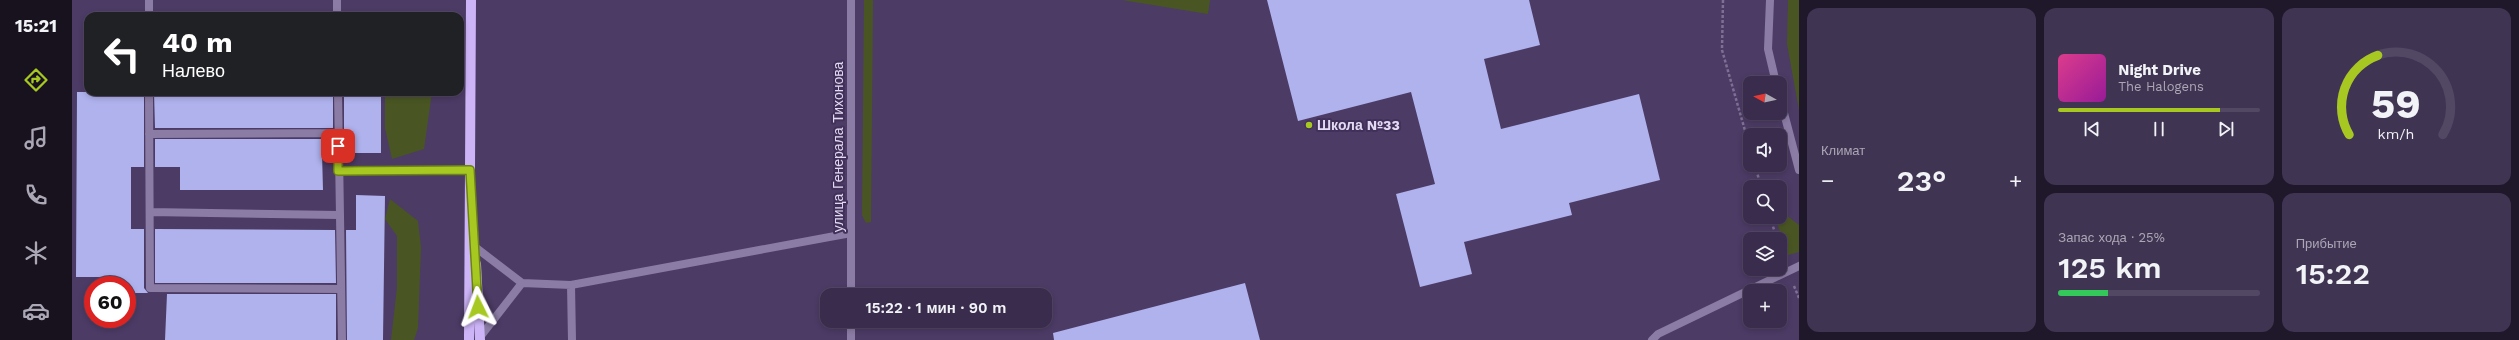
<!DOCTYPE html>
<html lang="ru">
<head>
<meta charset="utf-8">
<style>
  :root { --surface:#392c4c; --page:#403453; --text:#f1f3f6; --muted:#aba7b5; --line:#534864; --accent:#a6c821 }
  body { margin:0; font-family:"Work Sans",sans-serif; background:var(--page); color:var(--text); height:100vh; display:flex; flex-direction:column; font-size:15px; white-space:nowrap }
  * { box-sizing:border-box; margin:0 }
  p { font-size:13px; color:var(--muted) }
  .icon { flex:none; width:22px; height:22px; fill:none; stroke:currentColor; stroke-width:2; stroke-linecap:round; stroke-linejoin:round }
  .map { position:relative; flex:1; overflow:hidden }
  .panel { display:flex; flex-direction:column; gap:8px; padding:8px; background:#1f182a; width:720px }
  .panel>* { flex:none }
  .guide { position:absolute; left:12px; top:12px; width:380px; height:84px; border-radius:12px; box-shadow:0 2px 6px #0003,0 0 0 1px var(--line); background:#202124; color:#fff; overflow:hidden }
  .needle { width:26px; rotate:278deg }
  .controls { position:absolute; left:1671px; top:76px; display:grid; gap:8px }
  .controls a { display:grid; place-items:center; width:44px; height:44px; border-radius:8px; background:var(--surface); box-shadow:0 2px 6px #0003,0 0 0 1px var(--line); font-size:20px }
  .speed { position:absolute; left:12px; top:276px; display:flex; gap:8px; font-size:20px; font-weight:700; text-align:center }
  .speed>* { display:grid; place-content:center; width:52px; height:52px; border-radius:50%; background:var(--surface); box-shadow:0 2px 6px #0003,0 0 0 1px var(--line); line-height:1 }
  .speed .limit { border:6px solid #d22; background:#fff; color:#111 }
  .pin { position:absolute; display:grid; place-items:center; width:34px; height:34px; color:#fff; margin:-17px; border-radius:8px; box-shadow:0 2px 6px #0006 }
  .me { position:absolute; width:44px; margin:-22px; rotate:357deg; stroke-linejoin:round; filter:drop-shadow(0 0 3px #0008) }
  .turn { display:flex; align-items:center; gap:14px; height:84px; padding:0 12px; font-size:18px }
  .turn .icon { width:52px; height:52px; stroke-width:2.5 }
  .turn b { display:block; font-size:28px; line-height:34px }
  .big { font-size:30px; font-weight:600; line-height:1.1 }
  .panel .card { flex:1; display:flex; flex-direction:column; justify-content:center; gap:6px; min-width:0; padding:0 14px; border-radius:12px; background:var(--page) }
  .panel .dial { align-items:center; gap:0 }
  .dial svg { height:104px; overflow:visible; fill:none; stroke:var(--line); stroke-width:7; stroke-linecap:round; text-anchor:middle }
  .dial text { fill:var(--text); stroke:none }
  .song { display:flex; align-items:center; gap:12px }
  .cover { width:48px; height:48px; border-radius:6px; background:linear-gradient(135deg,hsl(330 70% 55%),hsl(300 70% 35%)) }
  .played { height:4px; border-radius:2px; background:linear-gradient(90deg,var(--accent) 80%,var(--line) 80%) }
  .keys { display:flex; justify-content:space-around; direction:ltr }
  .heat { display:flex; justify-content:space-between; align-items:center; font-size:22px; direction:ltr }
  .charge { height:6px; border-radius:3px; background:linear-gradient(90deg,#34c759 25%,var(--line) 0) }
  .panel .tiles { flex:1; display:grid; gap:8px; grid-template-columns:repeat(3,1fr) }
  .card:first-child { grid-row:span 2 }
  .trip { position:absolute; left:748px; top:288px; width:232px; height:40px; border-radius:12px; background:var(--surface); box-shadow:0 2px 6px #0003,0 0 0 1px var(--line); font-weight:600; line-height:40px; text-align:center }
  main { display:flex; flex:1; min-height:0 }
  .dock { display:flex; flex-direction:column; width:72px; justify-content:space-around; align-items:center; background:#17121e; color:var(--muted) }
  .dock .icon { width:28px; height:28px }
  .dock .current { color:var(--accent) }
  .dock b { font-size:18px; color:var(--text) }
  .map>svg:first-child { display:block }
</style>
</head>
<body>
<main>
<nav class="dock">
<b>15:21</b>
<svg class="icon current" aria-label="directions" viewBox="0 0 24 24"><path d="M12 3l9 9-9 9-9-9zM9 14v-3h6M13 9l2 2-2 2"/></svg>
<svg class="icon" aria-label="music" viewBox="0 0 24 24"><path d="M9 18V5l10-2v13"/><circle cx="6" cy="18" r="3"/><circle cx="16" cy="16" r="3"/></svg>
<svg class="icon" aria-label="phone" viewBox="0 0 24 24"><path d="M5 4h4l2 5-3 2q2 4 5 5l2-3 5 2v4C11 20 4 13 5 4z"/></svg>
<svg class="icon" aria-label="climate" viewBox="0 0 24 24"><path d="M12 3v18M4 7l16 10M4 17L20 7"/></svg>
<svg class="icon" aria-label="car" viewBox="0 0 24 24"><path d="M5 17H2v-5l4-1 3-4h7l3 4 3 1v5h-3M9 17h6M6 11h13"/><circle cx="7" cy="17" r="2"/><circle cx="17" cy="17" r="2"/></svg>
</nav>
<div class="map">
<svg width="1727" height="340" viewBox="0 0 1727 340">
  <rect width="100%" height="100%" fill="#4c3b65"/>
  <path fill="#495623" d="M 792,0 L 801,0 L 799,222 L 794,223 L 790,215 Z
    M 1050,0 L 1138,0 L 1136,14 Z
    M 1716,0 L 1727,0 L 1727,110 L 1715,44 Z
    M 313,92 L 360,92 L 352,149 L 320,159 L 313,128 Z
    M 318,199 L 346,221 L 349,247 L 346,328 L 342,340 L 319,340 L 325,287 L 325,236 L 313,219 Z
    M 1714,215 L 1727,225 L 1727,252 L 1716,255 L 1703,217 Z"/>
  <path fill="#afb2ed" d="M 1195,0 L 1457,0 L 1468,45 L 1412,59 L 1429,129 L 1567,94 L 1588,180 L 1497,203 L 1500,215 L 1392,242 L 1400,274 L 1348,287 L 1324,194 L 1363,184 L 1339,92 L 1226,121 Z
    M 5,92 L 72,92 L 72,167 L 59,167 L 59,229 L 72,229 L 72,288 L 76,293 L 55,293 L 55,285 L 36,285 L 36,277 L 4,277 Z
    M 82,92 L 261,92 L 261,128 L 83,128 Z
    M 272,92 L 309,92 L 309,153 L 272,153 Z
    M 83,139 L 261,139 L 261,153 L 250,153 L 251,190 L 108,190 L 108,167 L 83,167 Z
    M 284,195 L 313,196 L 311,340 L 275,340 L 274,230 L 284,230 Z
    M 83,229 L 263,230 L 264,283 L 83,283 Z
    M 1173,283 L 1188,340 L 982,340 L 981,333 Z
    M 95,294 L 264,294 L 264,340 L 93,340 Z"/>
  <g fill="none" stroke-linecap="round" stroke-linejoin="round">
    <path stroke="#7e6f94" stroke-width="2.5" stroke-dasharray="3 2" stroke-linecap="butt" d="M 1651,0 L 1650,50 L 1678,148
      M 1683,165 L 1689,187
      M 1698,217 L 1705,239
      M 1708,248 L 1710,255
      M 1722,286 L 1727,298"/>
    <path stroke="#8b7ca5" stroke-width="8" d="M 77,0 L 77,16
      M 265,0 L 265,16
      M 77,92 L 78,288 L 269,289
      M 266,92 L 270,340
      M 77,134 L 266,133
      M 266,171 L 398,170
      M 78,212 L 267,215
      M 403,247 L 450,283
      M 499,285 L 779,233
      M 408,337 L 450,283 L 499,285 L 500,340
      M 1580,340 L 1586,334 L 1727,266"/>
    <path stroke="#8b7ca5" stroke-width="8" d="M 1698,0 L 1696,49 L 1704,83
      M 1708,98 L 1727,170
      M 779,295 L 779,0
      M 779,321 L 779,340"/>
    <path stroke="#cdb4f7" stroke-width="10" d="M 404,264 L 408,340
      M 397,340 L 399,0"/>
  </g>
  <g fill="none" stroke-linecap="round" stroke-linejoin="round">
    <defs>
      <path id="route" d="M 266,146 L 266,171 L 398,170 L 406,307"/>
    </defs>
    <use href="#route" stroke="#6c8215" stroke-width="10"/>
    <use href="#route" stroke="#a6c821" stroke-width="7"/>
  </g>
  <circle fill="#a6c821" stroke="#413059" stroke-width="1.5" cx="1237" cy="125" r="4"/>
  <g text-anchor="middle" dominant-baseline="central" stroke-width="4" stroke-linejoin="round" paint-order="stroke">
    <g font-size="14" font-weight="bold" fill="#e2d9f2" stroke="#413059" text-anchor="start">
      <text x="1245" y="125">Школа №33</text>
    </g>
    <g font-size="14" fill="#e2d9f2" stroke="#413059">
      <text transform="translate(766 147) rotate(-90)">улица Генерала Тихонова</text>
    </g>
  </g>
</svg>
<div class="controls">
<a><svg class="needle" viewBox="-14 -14 28 28"><path d="M0-13l5 13h-10z" fill="#e53935"/><path d="M0 13l5-13h-10z" fill="#aba7b5"/></svg></a>
<a><svg class="icon" aria-label="sound" viewBox="0 0 24 24"><path d="M4 9h4l5-4v14l-5-4H4zM17 9q2 3 0 6"/></svg></a>
<a><svg class="icon" aria-label="search" viewBox="0 0 24 24"><circle cx="10" cy="10" r="6"/><path d="M15 15l6 6"/></svg></a>
<a><svg class="icon" aria-label="layers" viewBox="0 0 24 24"><path d="M12 4l9 5-9 5-9-5zM3 14l9 5 9-5"/></svg></a>
<a>+</a>
</div>
<div class="speed"><div class="limit">60</div></div>
<div class="pin" style="left:266px;top:146px;background:#d93025"><svg class="icon" aria-label="arrive" viewBox="0 0 24 24"><path d="M6 21V4h12l-3 4 3 4H6"/></svg></div>
<svg class="me" style="left:406px;top:307px" viewBox="-20 -20 40 40"><path d="M0-17L14 15 0 8-14 15z" fill="#a6c821" stroke="#fff" stroke-width="4"/></svg>
<div class="trip">15:22 · 1 мин · 90 m</div>
<div class="guide">
<div class="turn"><svg class="icon" aria-label="left" viewBox="0 0 24 24"><path d="M17 20v-9H6M10 6l-5 5 5 5"/></svg><div><b>40 m</b>Налево</div></div>
</div>
</div>
<section class="panel">
<div class="tiles">
<div class="card"><p>Климат</p>
<div class="heat"><a>−</a><b class="big">23°</b><a>+</a></div>
</div>
<div class="card">
<div class="song"><i class="cover"></i><div><b>Night Drive</b><p>The Halogens</p></div></div>
<div class="played"></div>
<div class="keys"><svg class="icon" aria-label="previous" viewBox="0 0 24 24"><path d="M18 5L8 12l10 7zM5 5v14"/></svg><svg class="icon" aria-label="pause" viewBox="0 0 24 24"><path d="M8 5v14M16 5v14"/></svg><svg class="icon" aria-label="next" viewBox="0 0 24 24"><path d="M6 5l10 7-10 7zM19 5v14"/></svg></div>
</div>
<div class="card dial"><svg viewBox="0 0 100 80">
<path d="M14 69A42 42 0 1 1 86 69"/>
<path d="M14 69A42 42 0 0 1 36 8" stroke="#a6c821"/>
<text x="50" y="56" font-size="32" font-weight="700">59</text>
<text x="50" y="72" font-size="11">km/h</text>
</svg></div>
<div class="card"><p>Запас хода · 25%</p><b class="big">125 km</b><div class="charge"></div></div>
<div class="card"><p>Прибытие</p><b class="big">15:22</b></div>
</div>
</section>
</main>
</body>
</html>
